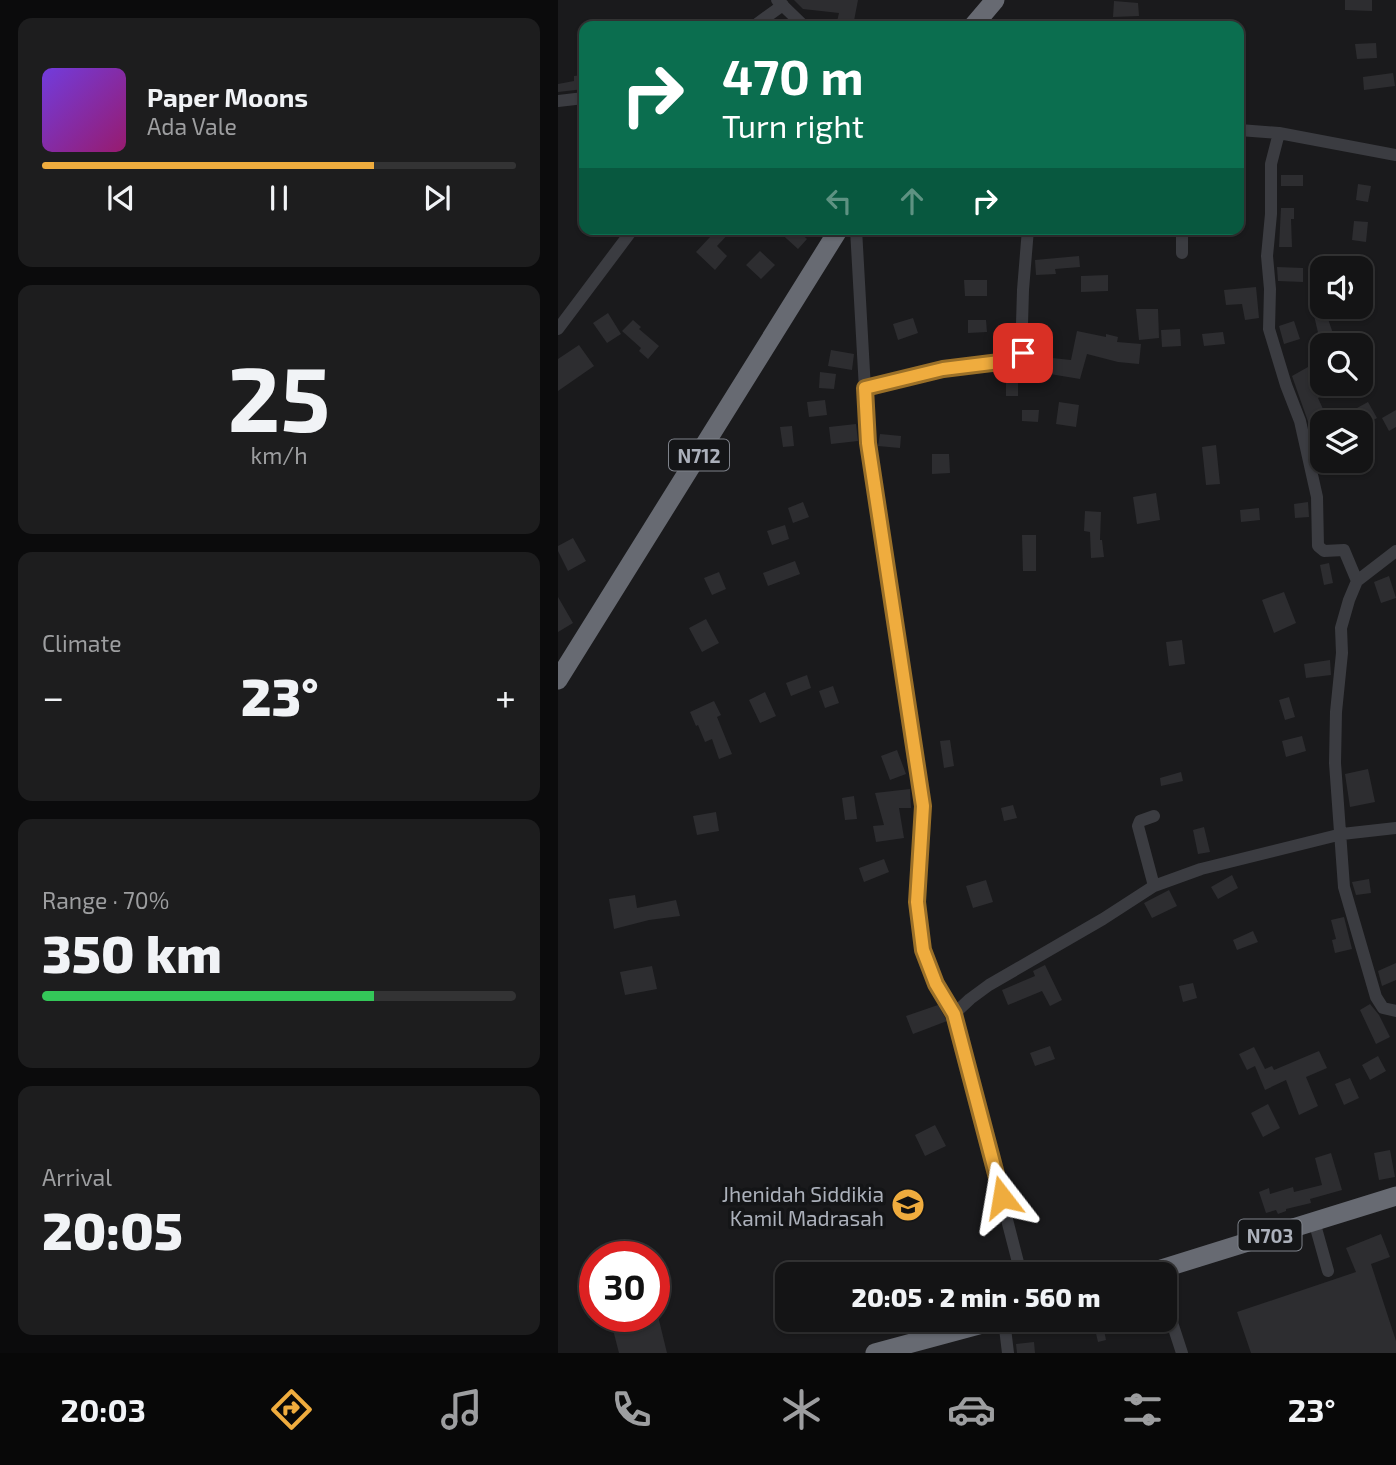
<!DOCTYPE html>
<html lang="en">
<head>
<meta charset="utf-8">
<style>
  :root { --surface:#141415; --page:#1d1d1e; --text:#f1f3f6; --muted:#9d9ea0; --line:#333334; --accent:#efac3e }
  body { margin:0; font-family:"Exo 2",sans-serif; background:var(--page); color:var(--text); height:100vh; display:flex; flex-direction:column; font-size:26px; white-space:nowrap }
  * { box-sizing:border-box; margin:0 }
  p { font-size:23px; color:var(--muted) }
  .icon { flex:none; width:38px; height:38px; fill:none; stroke:currentColor; stroke-width:2; stroke-linecap:round; stroke-linejoin:round }
  .map { position:relative; flex:1; overflow:hidden }
  .drawer { display:flex; flex-direction:column; gap:18px; padding:18px; background:#0b0b0c; width:558px }
  .drawer>* { flex:none }
  .guide { position:absolute; left:21px; top:21px; width:665px; height:214px; border-radius:14px; box-shadow:0 2px 5px #0004,0 0 0 2px var(--line); background:#0b6e4f; color:#fff; overflow:hidden }
  .buttons { position:absolute; left:752px; top:256px; display:grid; gap:14px }
  .buttons a { display:grid; place-items:center; width:63px; height:63px; border-radius:14px; background:var(--surface); box-shadow:0 2px 5px #0004,0 0 0 2px var(--line); font-size:35px }
  .speed { position:absolute; left:21px; top:1241px; display:flex; gap:14px; font-size:35px; font-weight:700; text-align:center }
  .speed>* { display:grid; place-content:center; width:91px; height:91px; border-radius:50%; background:var(--surface); box-shadow:0 2px 5px #0004,0 0 0 2px var(--line); line-height:1 }
  .speed .limit { border:10px solid #d22; background:#fff; color:#111 }
  .pin { position:absolute; display:grid; place-items:center; width:60px; height:60px; color:#fff; margin:-30px; border-radius:14px; box-shadow:0 4px 10px #0006 }
  .me { position:absolute; width:77px; margin:-38px; rotate:346deg; stroke-linejoin:round; filter:drop-shadow(0 0 5px #0008) }
  .turn { display:flex; align-items:center; gap:24px; height:147px; padding:0 28px; font-size:32px }
  .turn .icon { width:91px; height:91px; stroke-width:2.5 }
  .turn b { display:block; font-size:49px; line-height:60px }
  .lanes { display:flex; align-items:center; height:66px; padding:0 28px; background:#0003; justify-content:center; gap:35px; direction:ltr }
  .lanes .off { opacity:.35 }
  .big { font-size:52px; font-weight:800; line-height:1.1 }
  .drawer .card { flex:1; display:flex; flex-direction:column; justify-content:center; gap:10px; min-width:0; padding:0 24px; border-radius:14px; background:var(--page) }
  .drawer .dial { align-items:center; gap:0 }
  .dial b { font-size:91px; line-height:1 }
  .song { display:flex; align-items:center; gap:21px }
  .cover { width:84px; height:84px; border-radius:10px; background:linear-gradient(135deg,hsl(260 70% 55%),hsl(320 70% 35%)) }
  .played { height:7px; border-radius:4px; background:linear-gradient(90deg,var(--accent) 70%,var(--line) 70%) }
  .keys { display:flex; justify-content:space-around; direction:ltr }
  .heat { display:flex; justify-content:space-between; align-items:center; font-size:38px; direction:ltr }
  .charge { height:10px; border-radius:5px; background:linear-gradient(90deg,#34c759 70%,var(--line) 0) }
  .trip { position:absolute; left:217px; top:1262px; width:402px; height:70px; border-radius:14px; background:var(--surface); box-shadow:0 2px 5px #0004,0 0 0 2px var(--line); font-weight:800; line-height:70px; text-align:center }
  .tabs { display:flex; height:112px; justify-content:space-around; align-items:center; background:#080808; color:var(--muted) }
  .tabs .icon { width:49px; height:49px }
  .tabs .selected { color:var(--accent) }
  .tabs b { font-size:32px; color:var(--text) }
  main { display:flex; flex:1; min-height:0 }
  .map>svg:first-child { display:block }
</style>
</head>
<body>
<main>
<section class="drawer">
<div class="card">
<div class="song"><i class="cover"></i><div><b>Paper Moons</b><p>Ada Vale</p></div></div>
<div class="played"></div>
<div class="keys"><svg class="icon" aria-label="previous" viewBox="0 0 24 24"><path d="M18 5L8 12l10 7zM5 5v14"/></svg><svg class="icon" aria-label="pause" viewBox="0 0 24 24"><path d="M8 5v14M16 5v14"/></svg><svg class="icon" aria-label="next" viewBox="0 0 24 24"><path d="M6 5l10 7-10 7zM19 5v14"/></svg></div>
</div>
<div class="card dial"><b>25</b><p>km/h</p></div>
<div class="card"><p>Climate</p>
<div class="heat"><a>−</a><b class="big">23°</b><a>+</a></div>
</div>
<div class="card"><p>Range · 70%</p><b class="big">350 km</b><div class="charge"></div></div>
<div class="card"><p>Arrival</p><b class="big">20:05</b></div>
</section>
<div class="map">
<svg width="838" height="1353" viewBox="0 0 838 1353">
  <rect width="100%" height="100%" fill="#1a1a1c"/>
  <path fill="#2d2d30" d="M 236,0 L 300,0 L 295,26 L 278,26 L 281,13 L 245,9 Z
    M 787,0 L 814,0 L 814,11 L 787,10 Z
    M 556,1 L 580,3 L 581,16 L 555,17 Z
    M 818,43 L 819,58 L 799,59 L 797,44 Z
    M 835,73 L 837,86 L 806,90 L 805,77 Z
    M 26,75 L 26,89 L 0,92 L 0,84 L 16,81 L 16,76 Z
    M 723,175 L 745,175 L 745,186 L 723,186 Z
    M 800,184 L 813,186 L 810,202 L 798,200 Z
    M 723,208 L 736,208 L 736,219 L 733,219 L 734,247 L 721,247 Z
    M 796,221 L 810,222 L 808,242 L 794,240 Z
    M 142,229 L 175,229 L 159,246 L 169,256 L 157,270 L 138,252 L 152,237 Z
    M 218,229 L 238,229 L 249,239 L 240,249 Z
    M 202,251 L 217,265 L 203,279 L 188,265 Z
    M 521,256 L 522,267 L 497,269 L 498,274 L 478,275 L 477,260 Z
    M 719,267 L 745,268 L 745,282 L 720,281 Z
    M 550,275 L 550,291 L 523,292 L 523,276 Z
    M 765,275 L 765,306 L 777,306 L 779,314 L 769,316 L 779,345 L 763,345 L 753,303 L 758,301 L 750,280 Z
    M 406,280 L 429,280 L 429,296 L 407,296 Z
    M 698,287 L 701,318 L 687,320 L 684,304 L 668,305 L 666,290 Z
    M 578,309 L 600,309 L 601,338 L 581,340 Z
    M 50,313 L 63,334 L 49,343 L 35,323 Z
    M 355,318 L 360,333 L 340,340 L 335,324 Z
    M 75,320 L 83,327 L 81,329 L 101,346 L 90,359 L 81,351 L 83,348 L 64,331 Z
    M 410,320 L 428,320 L 429,332 L 410,333 Z
    M 736,321 L 742,339 L 726,344 L 721,326 Z
    M 622,329 L 623,346 L 604,347 L 603,330 Z
    M 519,331 L 548,337 L 548,334 L 560,337 L 559,342 L 583,344 L 581,364 L 560,362 L 529,354 L 522,379 L 492,374 L 494,358 L 513,360 Z
    M 665,332 L 667,344 L 646,346 L 644,334 Z
    M 21,345 L 36,366 L 0,391 L 0,359 Z
    M 273,350 L 296,354 L 294,370 L 270,366 Z
    M 750,367 L 765,396 L 760,398 L 771,422 L 765,422 L 765,425 L 753,430 L 734,376 Z
    M 262,372 L 278,374 L 276,389 L 261,388 Z
    M 448,381 L 460,381 L 460,396 L 448,396 Z
    M 267,400 L 269,415 L 251,417 L 249,402 Z
    M 501,402 L 521,405 L 518,427 L 498,424 Z
    M 810,402 L 819,418 L 803,427 L 803,422 L 793,422 L 788,414 Z
    M 464,410 L 481,410 L 480,422 L 464,421 Z
    M 838,410 L 838,427 L 831,431 L 824,418 Z
    M 298,424 L 300,441 L 273,444 L 271,427 Z
    M 234,426 L 236,446 L 225,447 L 222,427 Z
    M 322,434 L 343,436 L 342,448 L 320,446 Z
    M 658,445 L 662,484 L 648,485 L 644,447 Z
    M 374,454 L 391,454 L 392,473 L 374,474 Z
    M 598,493 L 602,520 L 579,524 L 575,497 Z
    M 245,502 L 251,517 L 235,523 L 230,508 Z
    M 750,502 L 751,517 L 737,518 L 736,504 Z
    M 701,508 L 702,520 L 683,522 L 682,510 Z
    M 527,511 L 543,512 L 542,540 L 544,540 L 546,557 L 533,558 L 532,532 L 526,531 Z
    M 227,525 L 231,539 L 214,545 L 209,531 Z
    M 464,535 L 478,535 L 478,571 L 465,571 Z
    M 15,538 L 28,561 L 10,571 L 0,551 L 0,546 Z
    M 237,561 L 242,574 L 210,586 L 205,573 Z
    M 771,563 L 775,583 L 766,585 L 762,565 Z
    M 161,572 L 168,589 L 154,595 L 146,578 Z
    M 831,576 L 838,598 L 823,603 L 816,582 Z
    M 726,592 L 738,623 L 716,633 L 704,600 Z
    M 0,597 L 15,623 L 0,632 Z
    M 148,619 L 161,643 L 144,652 L 131,628 Z
    M 624,640 L 627,664 L 611,666 L 608,642 Z
    M 772,660 L 773,675 L 748,678 L 746,664 Z
    M 249,675 L 253,688 L 233,696 L 228,683 Z
    M 275,686 L 281,703 L 267,708 L 261,691 Z
    M 207,692 L 218,716 L 202,723 L 191,700 Z
    M 731,697 L 737,717 L 727,720 L 721,700 Z
    M 156,701 L 163,715 L 159,717 L 174,754 L 161,759 L 154,739 L 147,742 L 140,725 L 138,726 L 132,712 Z
    M 744,736 L 748,751 L 728,757 L 724,741 Z
    M 392,740 L 396,766 L 386,768 L 382,741 Z
    M 339,750 L 348,774 L 332,780 L 323,756 Z
    M 810,769 L 817,802 L 792,807 L 787,774 Z
    M 623,772 L 625,781 L 603,786 L 602,778 Z
    M 352,789 L 353,808 L 341,808 L 346,838 L 318,842 L 315,826 L 326,825 L 317,793 Z
    M 296,796 L 299,819 L 287,820 L 284,798 Z
    M 455,805 L 459,818 L 446,821 L 443,808 Z
    M 158,812 L 161,831 L 139,835 L 135,816 Z
    M 646,827 L 652,852 L 640,854 L 635,830 Z
    M 326,859 L 331,872 L 306,882 L 301,868 Z
    M 674,875 L 680,888 L 660,899 L 653,887 Z
    M 811,879 L 813,893 L 798,895 L 794,882 Z
    M 428,880 L 435,902 L 415,908 L 408,886 Z
    M 611,890 L 619,906 L 594,918 L 586,903 Z
    M 77,895 L 79,908 L 118,900 L 122,916 L 91,920 L 56,929 L 51,899 Z
    M 786,917 L 794,949 L 777,953 L 774,940 L 778,939 L 773,920 Z
    M 695,931 L 700,942 L 679,950 L 675,940 Z
    M 838,963 L 838,980 L 824,986 L 820,971 Z
    M 487,965 L 504,1000 L 492,1006 L 484,991 L 450,1005 L 444,990 L 477,976 L 475,971 Z
    M 94,966 L 99,989 L 67,995 L 62,972 Z
    M 635,983 L 639,998 L 625,1002 L 621,986 Z
    M 812,1004 L 821,1015 L 832,1037 L 818,1044 L 802,1010 Z
    M 380,1005 L 389,1021 L 355,1034 L 348,1016 Z
    M 492,1046 L 497,1059 L 477,1066 L 472,1053 Z
    M 696,1047 L 707,1069 L 714,1066 L 716,1070 L 761,1051 L 769,1068 L 748,1077 L 760,1106 L 741,1115 L 728,1080 L 707,1090 L 697,1066 L 689,1070 L 681,1054 Z
    M 820,1056 L 828,1071 L 812,1080 L 804,1065 Z
    M 792,1078 L 801,1098 L 786,1105 L 777,1084 Z
    M 710,1104 L 722,1128 L 705,1137 L 693,1113 Z
    M 377,1125 L 388,1146 L 367,1156 L 357,1135 Z
    M 832,1150 L 837,1177 L 821,1180 L 816,1153 Z
    M 773,1153 L 784,1190 L 752,1199 L 753,1203 L 728,1209 L 728,1211 L 720,1214 L 718,1210 L 708,1213 L 701,1192 L 711,1188 L 712,1194 L 735,1187 L 736,1192 L 764,1185 L 757,1158 Z
    M 823,1234 L 832,1257 L 813,1264 L 838,1341 L 838,1353 L 693,1353 L 679,1312 L 798,1272 L 788,1248 Z
    M 75,1316 L 100,1316 L 109,1353 L 61,1353 L 53,1322 Z
    M 544,1320 L 548,1340 L 540,1342 L 535,1321 Z
    M 476,1342 L 477,1353 L 459,1353 L 458,1344 Z"/>
  <g fill="none" stroke-linecap="round" stroke-linejoin="round">
    <path stroke="#3b3c41" stroke-width="12" d="M 219,0 L 246,26
      M 196,26 L 225,5
      M 0,101 L 26,98
      M 681,130 L 721,133 L 838,155
      M 721,133 L 713,164 L 713,214 L 709,256 L 712,289 L 711,329 L 728,385 L 742,421 L 759,497 L 760,546 L 766,551 L 786,550 L 799,581 L 791,600 L 783,628 L 784,653 L 778,712 L 777,763 L 786,887 L 818,997 L 825,1008 L 838,1011
      M 298,229 L 310,443 L 365,806 L 359,902 L 365,950 L 378,984 L 396,1014
      M 620,229 L 624,235 L 624,253
      M 0,329 L 75,229
      M 307,388 L 385,369 L 458,360 L 463,358 L 465,290 L 470,229
      M 799,581 L 838,551
      M 596,816 L 582,821 L 580,826 L 596,886
      M 756,1221 L 770,1271
      M 463,1274 L 396,1014 L 412,999 L 431,985 L 545,919 L 596,886 L 643,869 L 784,834 L 838,828
      M 607,1301 L 624,1353
      M 446,1320 L 450,1353"/>
    <path stroke="#676a72" stroke-width="19" d="M 415,26 L 437,0
      M 0,680 L 281,229
      M 587,1274 L 838,1196
      M 317,1353 L 439,1320"/>
  </g>
  <g fill="none" stroke-linecap="round" stroke-linejoin="round">
    <defs>
      <path id="route" d="M 444,1197 L 396,1014 L 378,984 L 365,950 L 359,902 L 365,806 L 310,443 L 307,388 L 385,369 L 458,360 L 463,358 L 465,353"/>
    </defs>
    <use href="#route" stroke="#9b7028" stroke-width="18"/>
    <use href="#route" stroke="#efac3e" stroke-width="12"/>
  </g>
  <defs>
    <symbol id="university-disc" viewBox="-11 -11 22 22"><circle r="9.5" fill="#efac3e" stroke="#141517"/><path d="M0-5L7-2L0 1L-7-2ZM-4 1L0 2.5L4 1V4Q0 6-4 4Z" fill="#111"/></symbol>
  </defs>
  <g fill-rule="evenodd">
    <use href="#university-disc" x="331" y="1186" width="38" height="38"/>
  </g>
  <g text-anchor="middle" dominant-baseline="central" stroke-width="7" stroke-linejoin="round" paint-order="stroke">
    <g fill="#141517" stroke="#7e828a" stroke-width="2">
      <rect x="111" y="439.5" width="60" height="31" rx="5"/>
      <rect x="680.5" y="1219.5" width="63" height="31" rx="5"/>
    </g>
    <g font-size="19" font-weight="bold" fill="#acb1bb">
      <text x="141" y="455">N712</text>
      <text x="712" y="1235">N703</text>
    </g>
    <g font-size="21" fill="#acb1bb" stroke="#141517" text-anchor="end">
      <text x="326" y="1193">Jhenidah Siddikia<tspan x="326" dy="24">Kamil Madrasah</tspan></text>
    </g>
  </g>
</svg>
<div class="buttons">
<a><svg class="icon" aria-label="sound" viewBox="0 0 24 24"><path d="M4 9h4l5-4v14l-5-4H4zM17 9q2 3 0 6"/></svg></a>
<a><svg class="icon" aria-label="search" viewBox="0 0 24 24"><circle cx="10" cy="10" r="6"/><path d="M15 15l6 6"/></svg></a>
<a><svg class="icon" aria-label="layers" viewBox="0 0 24 24"><path d="M12 4l9 5-9 5-9-5zM3 14l9 5 9-5"/></svg></a>
</div>
<div class="speed"><div class="limit">30</div></div>
<div class="pin" style="left:465px;top:353px;background:#d93025"><svg class="icon" aria-label="arrive" viewBox="0 0 24 24"><path d="M6 21V4h12l-3 4 3 4H6"/></svg></div>
<svg class="me" style="left:444px;top:1197px" viewBox="-20 -20 40 40"><path d="M0-17L14 15 0 8-14 15z" fill="#efac3e" stroke="#fff" stroke-width="4"/></svg>
<div class="trip">20:05 · 2 min · 560 m</div>
<div class="guide">
<div class="turn"><svg class="icon" aria-label="right" viewBox="0 0 24 24"><path d="M7 20v-9h11M14 6l5 5-5 5"/></svg><div><b>470 m</b>Turn right</div></div>
<div class="lanes"><svg class="icon off" aria-label="left" viewBox="0 0 24 24"><path d="M17 20v-9H6M10 6l-5 5 5 5"/></svg><svg class="icon off" aria-label="ahead" viewBox="0 0 24 24"><path d="M12 20V5M6 11l6-6 6 6"/></svg><svg class="icon" aria-label="right" viewBox="0 0 24 24"><path d="M7 20v-9h11M14 6l5 5-5 5"/></svg></div>
</div>
</div>
</main>
<nav class="tabs">
<b>20:03</b>
<svg class="icon selected" aria-label="directions" viewBox="0 0 24 24"><path d="M12 3l9 9-9 9-9-9zM9 14v-3h6M13 9l2 2-2 2"/></svg>
<svg class="icon" aria-label="music" viewBox="0 0 24 24"><path d="M9 18V5l10-2v13"/><circle cx="6" cy="18" r="3"/><circle cx="16" cy="16" r="3"/></svg>
<svg class="icon" aria-label="phone" viewBox="0 0 24 24"><path d="M5 4h4l2 5-3 2q2 4 5 5l2-3 5 2v4C11 20 4 13 5 4z"/></svg>
<svg class="icon" aria-label="climate" viewBox="0 0 24 24"><path d="M12 3v18M4 7l16 10M4 17L20 7"/></svg>
<svg class="icon" aria-label="car" viewBox="0 0 24 24"><path d="M5 17H2v-5l4-1 3-4h7l3 4 3 1v5h-3M9 17h6M6 11h13"/><circle cx="7" cy="17" r="2"/><circle cx="17" cy="17" r="2"/></svg>
<svg class="icon" aria-label="filters" viewBox="0 0 24 24"><path d="M4 7h16M4 17h16"/><circle cx="9" cy="7" r="2"/><circle cx="15" cy="17" r="2"/></svg>
<b>23°</b>
</nav>
</body>
</html>
